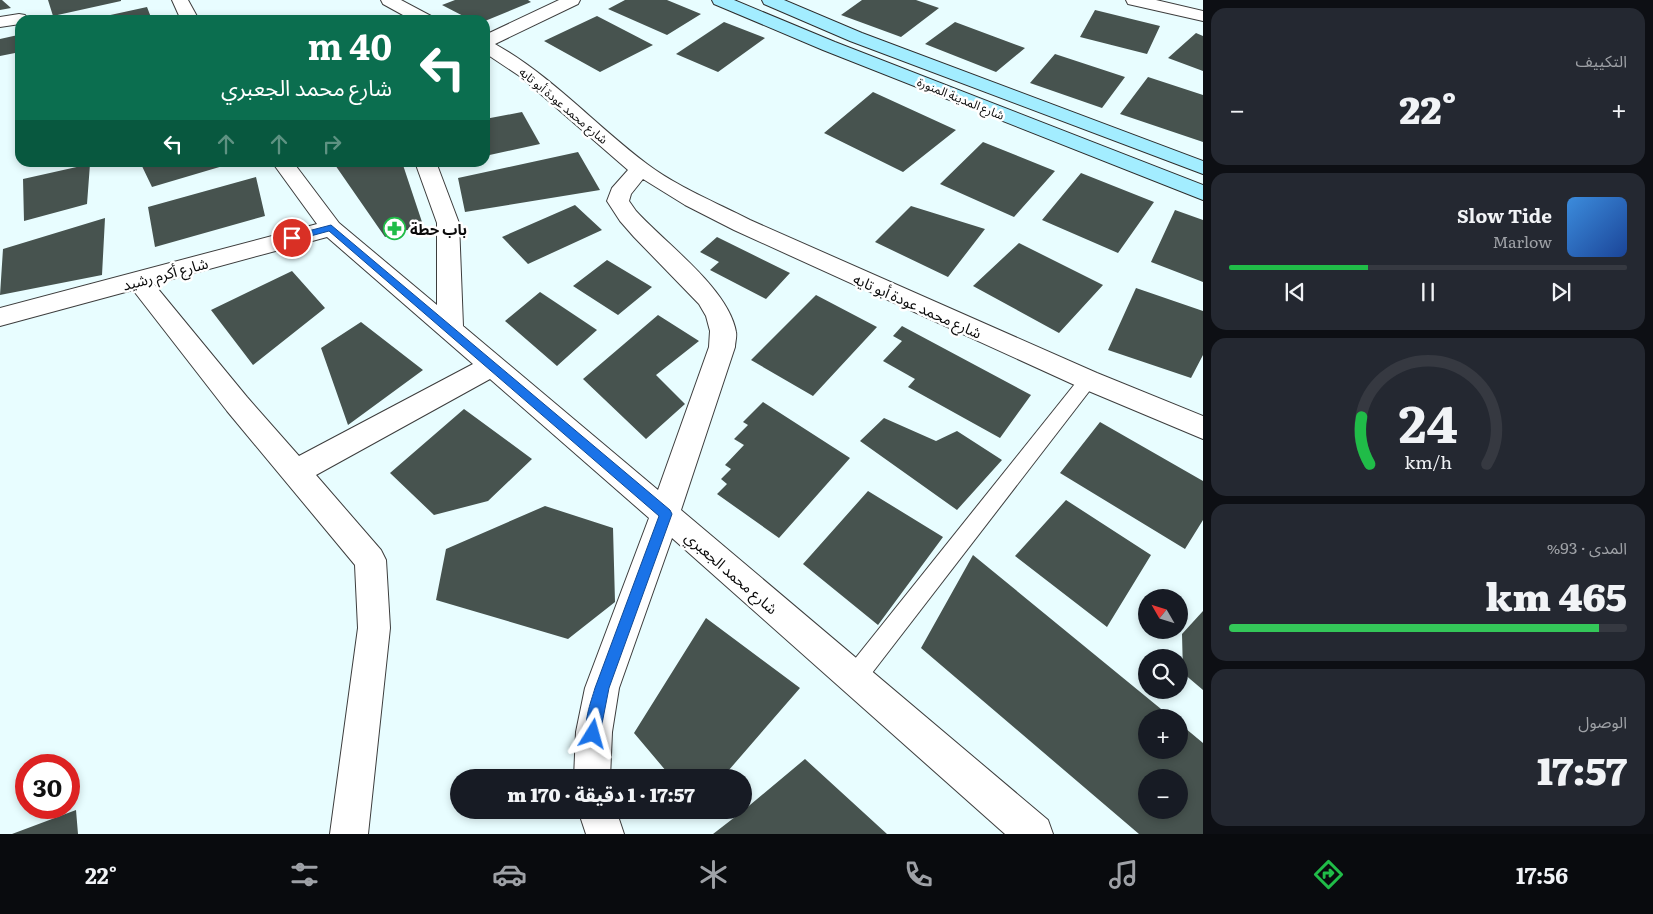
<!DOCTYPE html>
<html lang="ar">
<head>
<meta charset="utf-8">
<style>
  :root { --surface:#171b24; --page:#242831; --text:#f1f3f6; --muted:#9ea1a6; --line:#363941; --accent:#20bc48 }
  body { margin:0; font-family:Literata,"Noto Sans Arabic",serif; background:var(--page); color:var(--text); direction:rtl; height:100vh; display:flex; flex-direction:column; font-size:19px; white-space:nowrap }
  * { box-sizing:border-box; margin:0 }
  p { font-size:16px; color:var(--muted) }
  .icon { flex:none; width:28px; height:28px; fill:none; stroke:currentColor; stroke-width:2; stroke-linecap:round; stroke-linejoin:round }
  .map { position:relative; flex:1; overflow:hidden; direction:ltr }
  .side { display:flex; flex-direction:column; gap:8px; padding:8px; background:#0d0f14; width:450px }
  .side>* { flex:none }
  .banner { position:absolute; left:15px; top:15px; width:475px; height:152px; border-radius:15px; box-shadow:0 2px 8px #0003; direction:rtl; background:#0b6e4f; color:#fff; overflow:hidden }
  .needle { width:32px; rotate:309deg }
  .controls { position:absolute; left:1138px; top:589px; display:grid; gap:10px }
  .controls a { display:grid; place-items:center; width:50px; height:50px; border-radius:50%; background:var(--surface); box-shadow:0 2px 8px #0003; font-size:25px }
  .speed { position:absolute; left:15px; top:754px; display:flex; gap:10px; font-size:25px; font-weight:700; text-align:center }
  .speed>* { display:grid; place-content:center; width:65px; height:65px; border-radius:50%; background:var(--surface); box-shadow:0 2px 8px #0003; line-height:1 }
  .speed .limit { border:8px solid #d22; background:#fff; color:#111 }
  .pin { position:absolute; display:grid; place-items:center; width:42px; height:42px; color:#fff; margin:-21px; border:2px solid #fff; border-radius:50%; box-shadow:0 1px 5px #0007 }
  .me { position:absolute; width:55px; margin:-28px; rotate:8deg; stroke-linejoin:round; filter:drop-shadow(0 0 4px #0008) }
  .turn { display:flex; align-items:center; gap:18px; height:105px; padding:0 15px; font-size:22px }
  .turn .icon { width:65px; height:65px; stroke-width:2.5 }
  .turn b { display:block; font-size:35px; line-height:42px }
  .lanes { display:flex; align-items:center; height:48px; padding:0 15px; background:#0003; justify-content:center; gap:25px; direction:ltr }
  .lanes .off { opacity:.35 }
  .big { font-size:38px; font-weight:800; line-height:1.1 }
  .side .widget { flex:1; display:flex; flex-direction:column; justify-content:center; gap:8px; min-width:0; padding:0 18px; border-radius:15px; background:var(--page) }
  .side .dial { align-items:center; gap:0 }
  .dial svg { height:130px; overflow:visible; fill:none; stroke:var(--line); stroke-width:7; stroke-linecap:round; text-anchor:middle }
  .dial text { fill:var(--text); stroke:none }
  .song { display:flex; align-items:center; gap:15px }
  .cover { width:60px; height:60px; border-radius:8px; background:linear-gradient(135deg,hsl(210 70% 55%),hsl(220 70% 35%)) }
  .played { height:5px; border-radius:2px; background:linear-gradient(90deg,var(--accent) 35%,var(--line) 35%) }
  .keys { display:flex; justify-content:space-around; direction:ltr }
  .heat { display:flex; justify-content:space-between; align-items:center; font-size:28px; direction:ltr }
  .charge { height:8px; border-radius:4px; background:linear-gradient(90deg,#34c759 93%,var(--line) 0) }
  .trip { position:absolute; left:450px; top:769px; width:302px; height:50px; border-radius:25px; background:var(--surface); box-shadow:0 2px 8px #0003; font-weight:800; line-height:50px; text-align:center; direction:rtl }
  .tabs { display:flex; height:80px; justify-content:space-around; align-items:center; background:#090b0e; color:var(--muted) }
  .tabs .icon { width:35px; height:35px }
  .tabs .current { color:var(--accent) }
  .tabs b { font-size:22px; color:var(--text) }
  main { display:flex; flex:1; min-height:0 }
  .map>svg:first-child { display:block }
</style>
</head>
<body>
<main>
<section class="side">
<div class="widget"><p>التكييف</p>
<div class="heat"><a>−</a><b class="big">22°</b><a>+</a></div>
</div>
<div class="widget">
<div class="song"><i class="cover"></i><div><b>Slow Tide</b><p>Marlow</p></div></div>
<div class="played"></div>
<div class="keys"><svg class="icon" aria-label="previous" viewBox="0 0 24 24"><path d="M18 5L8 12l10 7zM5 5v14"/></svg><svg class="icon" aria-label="pause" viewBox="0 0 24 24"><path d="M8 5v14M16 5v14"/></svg><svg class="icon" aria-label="next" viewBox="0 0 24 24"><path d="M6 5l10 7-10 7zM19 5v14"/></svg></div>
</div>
<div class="widget dial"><svg viewBox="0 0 100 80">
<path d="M14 69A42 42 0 1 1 86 69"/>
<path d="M14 69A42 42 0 0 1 9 40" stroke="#20bc48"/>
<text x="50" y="56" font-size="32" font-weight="700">24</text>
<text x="50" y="72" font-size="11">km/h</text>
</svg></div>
<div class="widget"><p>المدى · 93%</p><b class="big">465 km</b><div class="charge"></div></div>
<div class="widget"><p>الوصول</p><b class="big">17:57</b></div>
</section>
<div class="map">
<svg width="1203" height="834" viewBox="0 0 1203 834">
  <rect width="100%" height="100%" fill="#e8fdff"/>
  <path fill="#47534f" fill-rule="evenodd" d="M 0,0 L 2,0 L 11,8 L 0,10 Z
    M 48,0 L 121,0 L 121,1 L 53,16 Z
    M 455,0 L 528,0 L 531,2 L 485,21 L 471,20 L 442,5 Z
    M 625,0 L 667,0 L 701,14 L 667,35 L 608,9 Z
    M 862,0 L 916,0 L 939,8 L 901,37 L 841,15 Z
    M 147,7 L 152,20 L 92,20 L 92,19 Z
    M 1095,10 L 1160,26 L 1147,54 L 1080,37 Z
    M 597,16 L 653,45 L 600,72 L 544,41 Z
    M 724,22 L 765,38 L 718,72 L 676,54 Z
    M 955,22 L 1025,48 L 996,72 L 925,44 Z
    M 1196,33 L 1203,36 L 1203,71 L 1168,58 Z
    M 18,35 L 20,52 L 0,56 L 0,39 Z
    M 1055,54 L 1125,77 L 1102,108 L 1030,83 Z
    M 1148,77 L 1203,95 L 1203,142 L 1120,114 Z
    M 873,92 L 956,130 L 903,172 L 824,133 Z
    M 522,112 L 540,144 L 485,156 L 485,119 Z
    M 983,142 L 1055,171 L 1014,217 L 940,184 Z
    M 578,152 L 600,190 L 465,212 L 458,178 Z
    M 140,162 L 233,162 L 233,163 L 152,187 Z
    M 333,162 L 402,162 L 423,225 L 385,237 Z
    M 90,164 L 87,204 L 24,221 L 23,179 Z
    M 1081,173 L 1154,202 L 1118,253 L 1042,220 Z
    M 256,177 L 265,216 L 155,247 L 148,207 Z
    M 575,205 L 602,230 L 528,264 L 502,237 Z
    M 911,206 L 985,229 L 948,277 L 875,242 Z
    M 1175,210 L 1203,220 L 1203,282 L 1151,262 Z
    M 105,218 L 102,275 L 0,295 L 3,249 Z
    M 717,237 L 790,273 L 766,299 L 710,270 L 719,262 L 700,252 Z
    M 1019,243 L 1103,285 L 1059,333 L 973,286 Z
    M 607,260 L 652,287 L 618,315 L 573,286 Z
    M 292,271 L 325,308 L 253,365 L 211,310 Z
    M 1136,288 L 1203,311 L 1203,355 L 1191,378 L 1108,350 Z
    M 540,292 L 597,330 L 557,366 L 505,321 Z
    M 816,295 L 877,327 L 813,396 L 751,360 Z
    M 658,315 L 699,341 L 656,375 L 685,404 L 646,439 L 583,379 Z
    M 361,322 L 423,370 L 348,425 L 321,348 Z
    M 902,326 L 1031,395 L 1000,438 L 908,387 L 915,379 L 883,361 L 902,341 L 893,336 Z
    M 763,402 L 850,458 L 779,538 L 717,494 L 727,484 L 721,479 L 731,469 L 725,465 L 744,445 L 734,439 L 748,425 L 743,422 Z
    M 464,409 L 532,459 L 488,501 L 434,515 L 390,473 Z
    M 884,418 L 936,441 L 957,431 L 1002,460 L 957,510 L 860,441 Z
    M 1100,422 L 1203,481 L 1203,520 L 1185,549 L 1060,473 Z
    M 868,491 L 943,537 L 878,625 L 803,564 Z
    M 1066,500 L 1151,555 L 1107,627 L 1015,556 Z
    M 545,506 L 613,528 L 615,602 L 568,639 L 436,600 L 446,549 Z
    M 973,555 L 1172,718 L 1146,718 L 1146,750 L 1179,750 L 1179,723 L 1203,743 L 1203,834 L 1139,834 L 921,648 ZM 1146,778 L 1179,778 L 1179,810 L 1146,810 Z
    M 1203,611 L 1203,690 L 1183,673 L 1182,634 Z
    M 706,618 L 800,688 L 722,778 L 672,778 L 634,733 Z
    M 805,759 L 887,834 L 713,834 L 744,810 Z
    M 76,810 L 78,834 L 12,834 Z"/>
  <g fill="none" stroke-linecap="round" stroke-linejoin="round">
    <defs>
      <path id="lane" d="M 1088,374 L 1094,375 L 1096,380 L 1094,385 L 862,686 L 854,689 L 846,686 L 843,678 L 846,670 L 1082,375 Z"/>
      <path id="street" d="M 172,0 L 188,0 L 199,20 L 181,20 Z
        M 381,0 L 401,0 L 431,16 L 434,20 L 412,20 L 383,4 Z
        M 559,0 L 580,0 L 578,4 L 495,44 C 552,76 595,125 647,164 C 676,186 717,203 750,220 L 1097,373 L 1203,416 L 1203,439 L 1079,387 L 734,230 L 685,205 L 643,179 L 631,194 L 629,201 L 636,211 C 665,243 729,289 736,332 C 737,337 735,342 735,347 L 681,510 L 1048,820 L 1053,834 L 1005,834 L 672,538 L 619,688 L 612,732 L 610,778 L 574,778 L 576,732 L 585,688 L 649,518 L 490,379 L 316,475 L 381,550 L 386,560 L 390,628 L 368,834 L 330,834 L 358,628 L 355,565 L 227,411 L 133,290 L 0,326 L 0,308 L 317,224 L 272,162 L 293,162 L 339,223 L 437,305 L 437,223 L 415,162 L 436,162 L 459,223 L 463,326 L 658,490 L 709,347 L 710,331 L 706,316 L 699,304 L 634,237 L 620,221 L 607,201 L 612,188 L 628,170 L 521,77 L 485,53 L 485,35 ZM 327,237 L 473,364 L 299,456 L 247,397 L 154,284 Z
        M 1126,0 L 1156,0 L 1203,11 L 1203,21 L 1128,4 Z
        M 19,14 L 25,15 L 28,19 L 20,20 L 20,24 L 0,27 L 0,17 Z
        M 578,810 L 616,810 L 624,834 L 586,834 Z"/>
      <path id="secondary" d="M 712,0 L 734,0 L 835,42 L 1203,185 L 1203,200 L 823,50 L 714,4 Z
        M 762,0 L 784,0 L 862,33 L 1203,161 L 1203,174 L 850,41 L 764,4 Z"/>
    </defs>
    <use href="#lane" stroke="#3d3d3d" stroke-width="2"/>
    <use href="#street" stroke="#3d3d3d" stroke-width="2"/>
    <use href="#secondary" stroke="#2c2c2c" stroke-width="2"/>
    <use href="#lane" fill="#fff" fill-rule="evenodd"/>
    <use href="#street" fill="#fff" fill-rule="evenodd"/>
    <use href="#secondary" fill="#a3edff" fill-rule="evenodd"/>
  </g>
  <path fill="#1a73e8" stroke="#114b97" d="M 331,225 L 670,510 L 672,514 L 609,688 L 599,739 L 593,741 L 588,739 C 582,724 591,702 595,688 L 659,516 L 329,231 L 292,241 L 288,238 L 289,236 Z"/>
  <defs>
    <symbol id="pharmacy-ring" viewBox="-11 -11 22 22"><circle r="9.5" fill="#fff" stroke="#20bc48" stroke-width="1.5"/><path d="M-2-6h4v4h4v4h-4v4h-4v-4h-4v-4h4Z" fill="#20bc48"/></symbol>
  </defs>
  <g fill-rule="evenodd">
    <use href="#pharmacy-ring" x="382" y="216" width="25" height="25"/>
  </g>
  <g text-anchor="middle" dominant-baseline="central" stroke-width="5" stroke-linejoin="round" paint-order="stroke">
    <g font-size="12" fill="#0a0a0a" stroke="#fff">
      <text transform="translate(961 98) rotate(22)">شارع المدينة المنورة</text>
      <text transform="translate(564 105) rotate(40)">شارع محمد عودة أبو تايه</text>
    </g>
    <g font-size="15" font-weight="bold" fill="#0a0a0a" stroke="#fff" text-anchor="start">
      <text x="410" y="228">باب حطة</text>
    </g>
    <g font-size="15" fill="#0a0a0a" stroke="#fff">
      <text transform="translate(165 273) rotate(-15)">شارع أكرم رشيد</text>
      <text transform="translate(918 305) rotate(24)">شارع محمد عودة أبو تايه</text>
      <text transform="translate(732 572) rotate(41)">شارع محمد الجعبري</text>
    </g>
  </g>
</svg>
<div class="controls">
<a><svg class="needle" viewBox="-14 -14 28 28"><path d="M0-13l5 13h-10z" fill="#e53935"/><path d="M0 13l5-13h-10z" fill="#9ea1a6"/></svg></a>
<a><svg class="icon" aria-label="search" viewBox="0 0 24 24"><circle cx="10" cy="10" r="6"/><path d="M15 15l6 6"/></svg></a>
<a>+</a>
<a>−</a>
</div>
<div class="speed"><div class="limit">30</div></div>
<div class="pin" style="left:292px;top:238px;background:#d93025"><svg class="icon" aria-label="arrive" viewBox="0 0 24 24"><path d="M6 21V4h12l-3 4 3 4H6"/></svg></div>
<svg class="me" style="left:593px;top:734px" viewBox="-20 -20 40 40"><path d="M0-17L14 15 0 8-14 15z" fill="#1a73e8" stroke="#fff" stroke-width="4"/></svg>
<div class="trip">17:57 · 1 دقيقة · 170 m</div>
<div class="banner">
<div class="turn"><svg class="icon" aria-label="left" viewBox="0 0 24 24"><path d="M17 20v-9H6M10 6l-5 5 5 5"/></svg><div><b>40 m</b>شارع محمد الجعبري</div></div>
<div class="lanes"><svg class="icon" aria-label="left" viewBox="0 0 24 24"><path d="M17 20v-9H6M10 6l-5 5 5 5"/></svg><svg class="icon off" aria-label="ahead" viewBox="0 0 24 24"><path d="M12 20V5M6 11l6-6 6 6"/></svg><svg class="icon off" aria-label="ahead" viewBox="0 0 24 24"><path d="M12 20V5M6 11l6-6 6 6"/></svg><svg class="icon off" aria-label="right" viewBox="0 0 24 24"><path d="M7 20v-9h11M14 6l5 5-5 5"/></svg></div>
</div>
</div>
</main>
<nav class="tabs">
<b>17:56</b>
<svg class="icon current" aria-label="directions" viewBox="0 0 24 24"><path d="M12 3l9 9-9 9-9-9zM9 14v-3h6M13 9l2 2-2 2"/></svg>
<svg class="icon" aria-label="music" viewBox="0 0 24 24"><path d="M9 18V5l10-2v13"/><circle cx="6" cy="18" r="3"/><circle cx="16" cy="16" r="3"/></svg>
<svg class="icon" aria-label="phone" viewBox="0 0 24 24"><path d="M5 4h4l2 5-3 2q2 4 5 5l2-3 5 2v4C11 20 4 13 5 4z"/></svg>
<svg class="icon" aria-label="climate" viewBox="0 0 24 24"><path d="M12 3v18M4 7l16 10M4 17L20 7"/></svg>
<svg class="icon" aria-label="car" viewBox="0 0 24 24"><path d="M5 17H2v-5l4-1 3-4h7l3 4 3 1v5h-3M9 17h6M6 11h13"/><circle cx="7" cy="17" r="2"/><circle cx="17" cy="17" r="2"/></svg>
<svg class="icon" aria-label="filters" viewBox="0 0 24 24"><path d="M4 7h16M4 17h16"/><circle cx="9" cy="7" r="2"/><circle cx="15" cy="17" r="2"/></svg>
<b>22°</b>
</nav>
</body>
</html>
